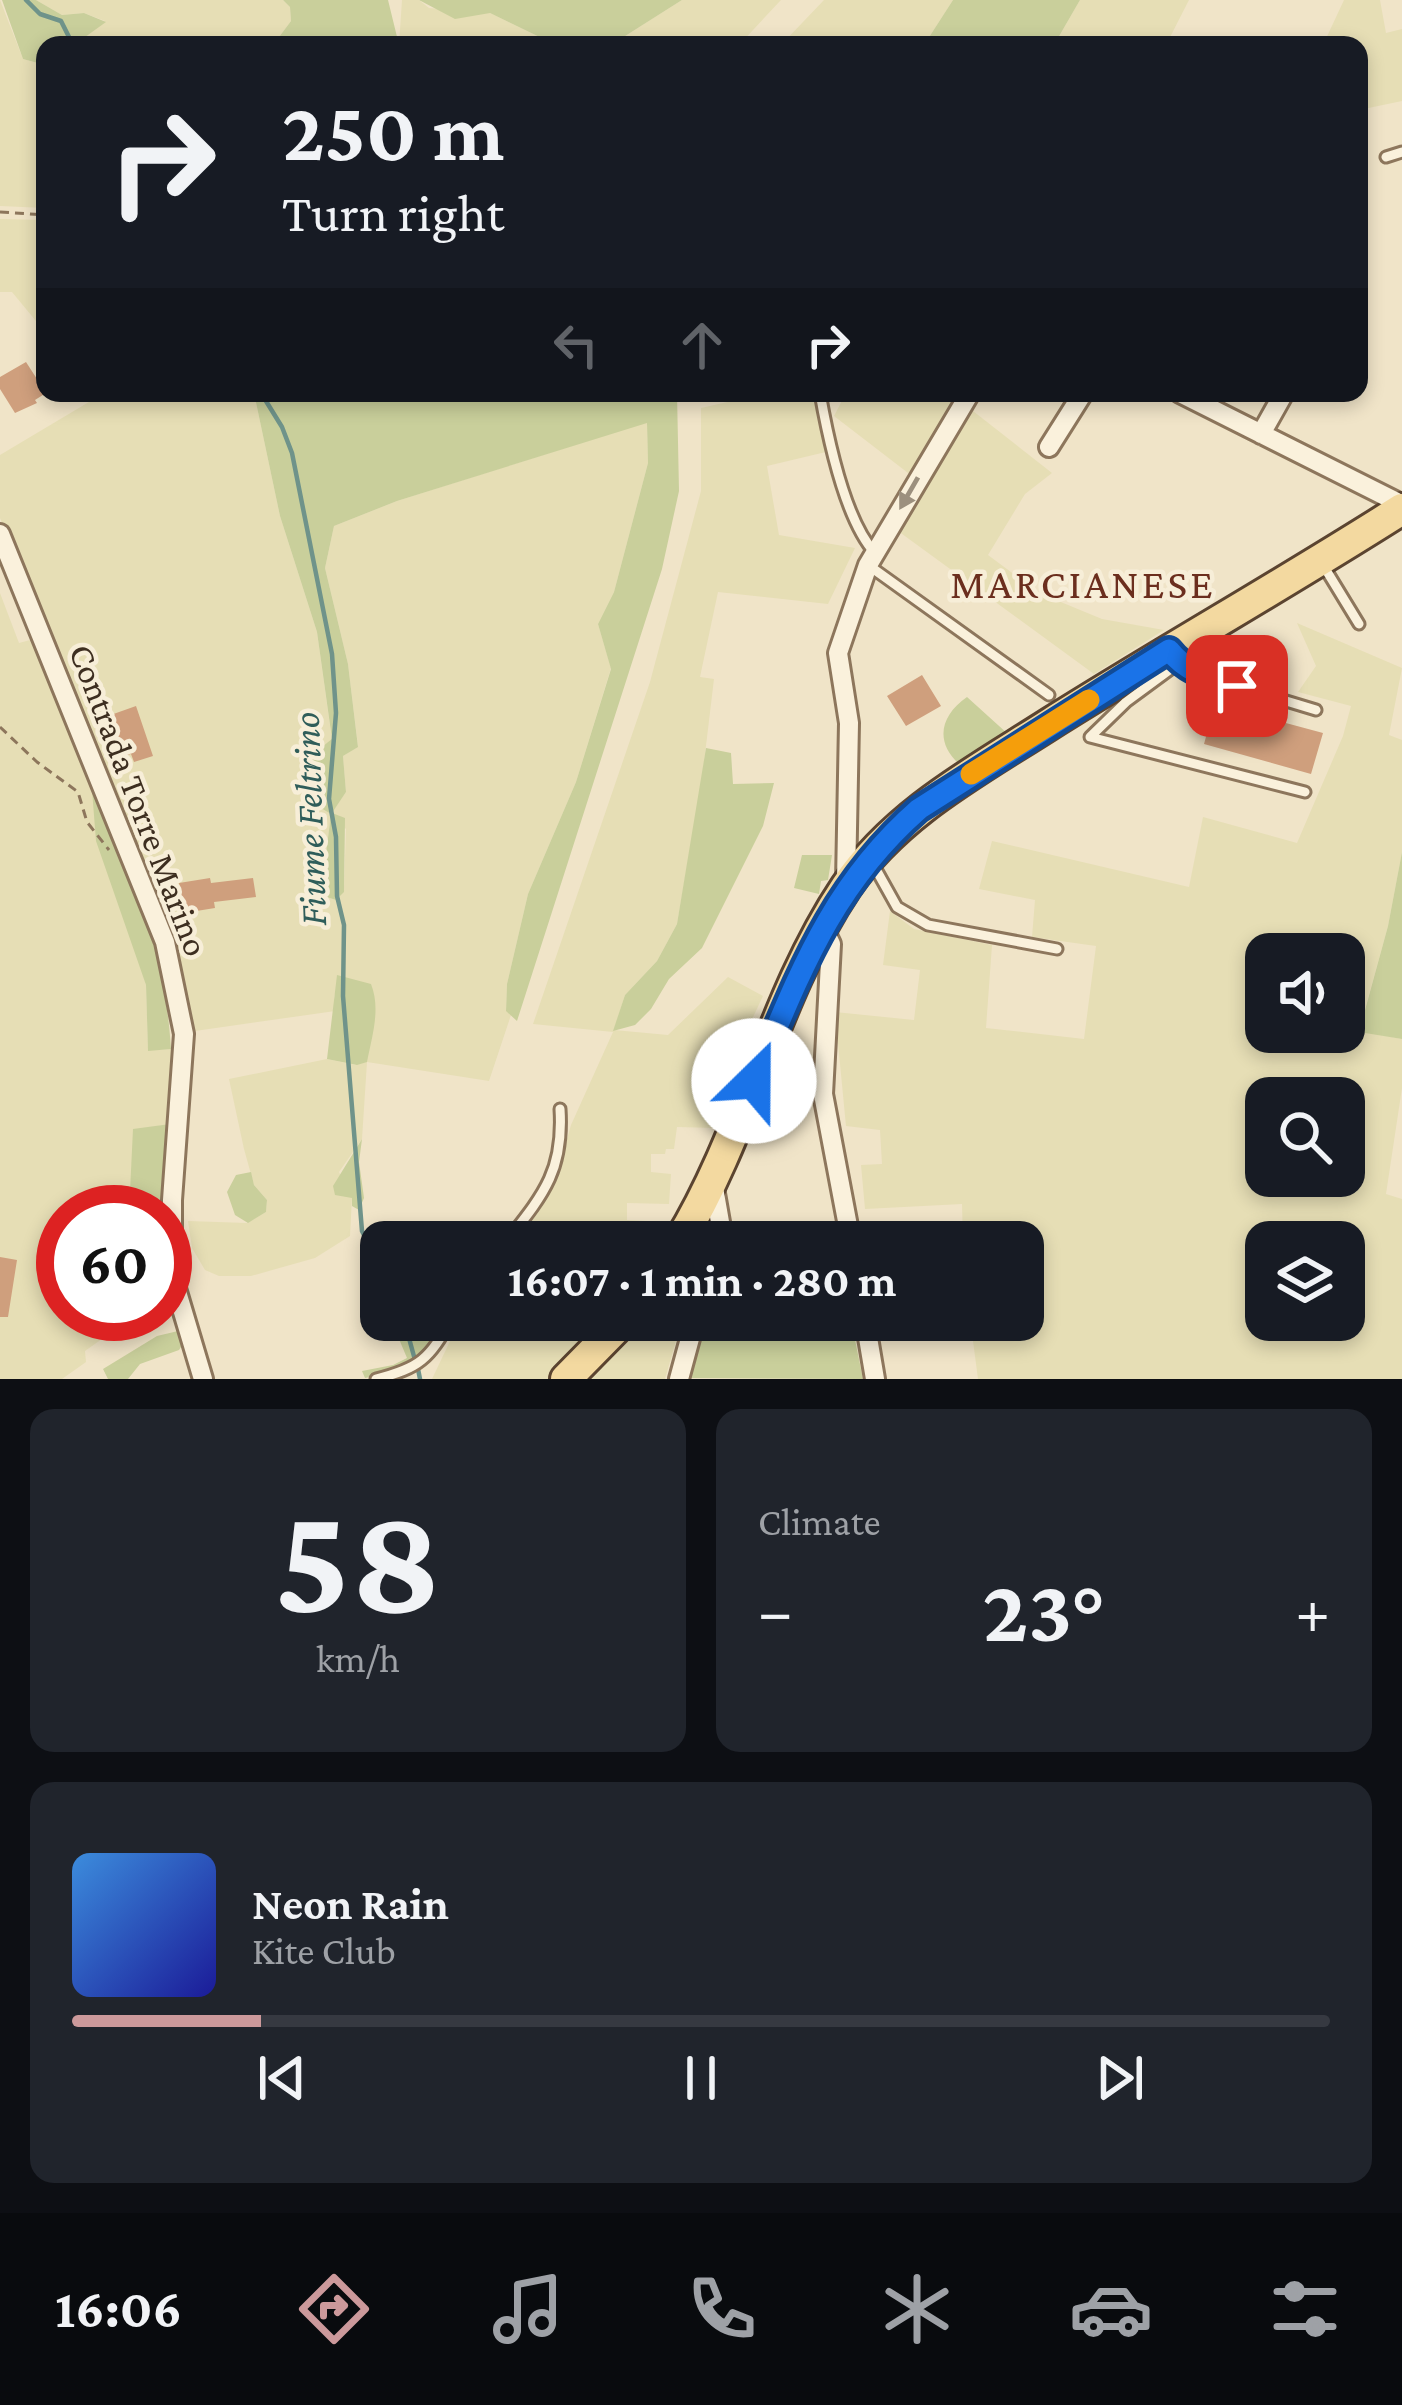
<!DOCTYPE html>
<html lang="en">
<head>
<meta charset="utf-8">
<style>
  :root { --surface:#171b24; --page:#20242c; --text:#f1f3f6; --muted:#9ea1a6; --line:#363941; --accent:#cc999b }
  body { margin:0; font-family:"Crimson Pro",serif; background:var(--page); color:var(--text); height:100vh; display:flex; flex-direction:column; font-size:45px; white-space:nowrap }
  * { box-sizing:border-box; margin:0 }
  p { font-size:39px; color:var(--muted) }
  .icon { flex:none; width:66px; height:66px; fill:none; stroke:currentColor; stroke-width:2; stroke-linecap:round; stroke-linejoin:round }
  .map { position:relative; height:1379px; overflow:hidden }
  .drawer { display:flex; flex-direction:column; gap:30px; padding:30px; background:#0d0f14; flex:1 }
  .drawer>* { flex:none }
  .top-card { position:absolute; left:36px; top:36px; width:1332px; height:366px; border-radius:24px; box-shadow:0 6px 18px #0003; background:#171b24; color:var(--text); overflow:hidden }
  .tools { position:absolute; left:1245px; top:933px; display:grid; gap:24px }
  .tools a { display:grid; place-items:center; width:120px; height:120px; border-radius:24px; background:var(--surface); box-shadow:0 6px 18px #0003; font-size:60px }
  .speed { position:absolute; left:36px; top:1185px; display:flex; gap:24px; font-size:60px; font-weight:700; text-align:center }
  .speed>* { display:grid; place-content:center; width:156px; height:156px; border-radius:50%; background:var(--surface); box-shadow:0 6px 18px #0003; line-height:1 }
  .speed .limit { border:18px solid #d22; background:#fff; color:#111 }
  .pin { position:absolute; display:grid; place-items:center; width:102px; height:102px; color:#fff; margin:-51px; border-radius:24px; box-shadow:0 6px 18px #0006 }
  .me { position:absolute; width:132px; margin:-66px; rotate:23deg; stroke-linejoin:round; filter:drop-shadow(0 0 9px #0008) }
  .turn { display:flex; align-items:center; gap:42px; height:252px; padding:0 48px; font-size:54px }
  .turn .icon { width:156px; height:156px; stroke-width:2.5 }
  .turn b { display:block; font-size:84px; line-height:102px }
  .lanes { display:flex; align-items:center; height:114px; padding:0 48px; background:#0003; justify-content:center; gap:60px; direction:ltr }
  .lanes .off { opacity:.35 }
  .big { font-size:90px; font-weight:700; line-height:1.1 }
  .drawer .widget { flex:1; display:flex; flex-direction:column; justify-content:center; gap:18px; min-width:0; padding:0 42px; border-radius:24px; background:var(--page) }
  .drawer .dial { align-items:center; gap:0 }
  .dial b { font-size:156px; line-height:1 }
  .song { display:flex; align-items:center; gap:36px }
  .cover { width:144px; height:144px; border-radius:18px; background:linear-gradient(135deg,hsl(210 70% 55%),hsl(240 70% 35%)) }
  .played { height:12px; border-radius:6px; background:linear-gradient(90deg,var(--accent) 15%,var(--line) 15%) }
  .keys { display:flex; justify-content:space-around; direction:ltr }
  .heat { display:flex; justify-content:space-between; align-items:center; font-size:66px; direction:ltr }
  .drawer .tiles { flex:1; display:grid; gap:30px; grid-template-columns:1fr 1fr }
  .widget:last-child { grid-column:span 2 }
  .trip { position:absolute; left:360px; top:1221px; width:684px; height:120px; border-radius:24px; background:var(--surface); box-shadow:0 6px 18px #0003; font-weight:700; line-height:120px; text-align:center }
  .menu { display:flex; height:192px; justify-content:space-around; align-items:center; background:#090b0e; color:var(--muted) }
  .menu .icon { width:84px; height:84px }
  .menu .on { color:var(--accent) }
  .menu b { font-size:54px; color:var(--text) }
  .map>svg:first-child { display:block }
</style>
</head>
<body>
<div class="map">
<svg width="1402" height="1379" viewBox="0 0 1402 1379">
  <rect width="100%" height="100%" fill="#f0e4c8"/>
  <path fill="#e6deb5" fill-rule="evenodd" d="M 0,0 L 23,59 L 45,65 L 45,208 L 0,206 Z
    M 36,0 L 283,0 L 290,7 L 291,21 L 273,45 L 74,45 L 105,21 L 84,13 L 62,15 Z
    M 402,0 L 419,0 L 429,8 L 490,13 L 556,45 L 399,45 Z
    M 682,0 L 781,0 L 739,45 L 611,45 Z
    M 824,0 L 953,0 L 924,45 L 781,45 Z
    M 1080,0 L 1189,0 L 1166,45 L 1054,45 Z
    M 1344,0 L 1380,0 L 1386,33 L 1402,29 L 1402,101 L 1359,110 L 1359,45 L 1323,45 Z
    M 0,219 L 45,220 L 45,332 L 12,292 L 0,292 Z
    M 104,393 L 254,393 L 280,516 L 317,632 L 332,740 L 320,749 L 307,768 L 309,801 L 331,814 L 346,792 L 343,756 L 358,746 L 348,664 L 325,568 L 334,526 L 397,501 L 647,422 L 648,463 L 614,592 L 598,624 L 611,668 L 576,782 L 528,894 L 507,984 L 506,1010 L 511,1015 L 489,1081 L 367,1062 L 362,1139 L 339,1172 L 352,1198 L 350,1236 L 315,1258 L 251,1276 L 219,1276 L 205,1270 L 192,1248 L 188,1221 L 247,1223 L 266,1212 L 267,1200 L 254,1185 L 244,1149 L 229,1079 L 327,1059 L 356,1065 L 334,994 L 335,1011 L 188,1032 L 183,981 L 168,919 L 0,518 L 0,455 ZM 331,815 L 346,829 L 344,891 L 336,900 L 317,894 L 313,868 L 325,862 Z
    M 767,393 L 815,393 L 830,451 L 767,466 L 779,535 L 855,548 L 828,604 L 718,592 L 700,677 L 714,679 L 702,779 L 677,924 L 657,961 L 625,995 L 614,1030 L 668,1035 L 728,977 L 763,996 L 745,1034 L 758,1038 L 716,1128 L 677,1127 L 674,1149 L 666,1149 L 665,1154 L 651,1154 L 651,1172 L 671,1174 L 669,1204 L 627,1203 L 627,1220 L 647,1221 L 634,1242 L 511,1242 L 554,1185 L 571,1125 L 613,1032 L 533,1024 L 650,682 L 701,491 L 701,408 Z
    M 846,393 L 963,393 L 912,476 L 834,416 Z
    M 973,411 L 1052,473 L 1025,494 L 988,555 L 1039,593 L 1102,619 L 1164,630 L 1094,674 L 898,531 Z
    M 0,593 L 19,643 L 34,639 L 91,777 L 146,985 L 148,1050 L 171,1049 L 170,1124 L 134,1130 L 129,1212 L 63,1212 L 63,1314 L 137,1314 L 85,1351 L 86,1362 L 62,1379 L 0,1379 Z
    M 1297,623 L 1402,668 L 1389,735 L 1402,740 L 1402,852 L 1388,926 L 1359,1031 L 1402,1039 L 1402,1088 L 1386,1194 L 1402,1199 L 1402,1379 L 978,1379 L 973,1341 L 964,1341 L 964,1320 L 1023,1320 L 1023,1242 L 963,1242 L 962,1204 L 865,1209 L 861,1165 L 882,1164 L 880,1130 L 846,1126 L 835,1012 L 914,1020 L 920,970 L 883,965 L 890,911 L 914,929 L 992,945 L 986,1028 L 1084,1039 L 1096,946 L 1032,937 L 1035,900 L 979,889 L 992,841 L 1189,887 L 1203,817 L 1297,843 L 1343,736 L 1351,706 L 1298,692 L 1316,666 ZM 1266,954 L 1344,954 L 1344,1032 L 1266,1032 ZM 1266,1098 L 1344,1098 L 1344,1176 L 1266,1176 ZM 1266,1242 L 1344,1242 L 1344,1320 L 1266,1320 Z
    M 460,1320 L 612,1320 L 553,1379 L 432,1379 Z
    M 639,1320 L 682,1320 L 665,1379 L 582,1379 Z"/>
  <path fill="#c9cf9b" d="M 2,0 L 36,0 L 62,15 L 84,13 L 106,22 L 74,45 L 45,45 L 45,65 L 23,59 Z
    M 283,0 L 388,0 L 399,45 L 273,45 L 291,21 L 290,7 Z
    M 419,0 L 682,0 L 611,45 L 556,45 L 490,13 L 455,19 Z
    M 953,0 L 1080,0 L 1054,45 L 924,45 Z
    M 254,393 L 677,393 L 679,491 L 662,569 L 517,1021 L 506,1011 L 507,984 L 528,894 L 576,782 L 611,669 L 598,624 L 614,592 L 648,463 L 647,423 L 397,501 L 334,526 L 325,568 L 348,664 L 358,747 L 343,756 L 346,792 L 332,813 L 345,818 L 344,892 L 336,900 L 317,894 L 306,876 L 325,862 L 331,814 L 309,801 C 299,777 311,754 332,739 L 317,632 L 280,516 Z
    M 967,697 L 1009,735 L 959,764 C 934,741 941,715 967,697 Z
    M 706,748 L 731,753 L 733,784 L 774,783 L 763,826 L 702,948 L 669,979 L 651,1009 L 635,1025 L 613,1031 L 625,995 L 657,961 L 677,924 Z
    M 91,777 C 132,875 164,941 171,1049 L 148,1051 L 146,985 L 96,841 Z
    M 1402,852 L 1402,1039 L 1359,1032 L 1388,926 Z
    M 802,855 L 832,855 L 828,880 L 821,881 L 819,894 L 794,888 Z
    M 337,975 L 371,984 C 381,1009 372,1036 367,1062 L 357,1065 L 327,1059 Z
    M 170,1124 L 161,1212 L 129,1212 L 133,1129 Z
    M 362,1139 L 359,1162 L 364,1198 L 359,1210 L 352,1206 L 352,1198 L 335,1195 L 333,1186 Z
    M 251,1172 L 254,1185 L 267,1200 L 266,1212 L 248,1223 L 235,1215 L 227,1192 L 236,1175 Z
    M 391,1320 L 407,1320 L 413,1328 L 424,1320 L 446,1320 C 422,1359 410,1369 365,1378 L 362,1371 L 393,1365 L 407,1358 Z
    M 702,1320 L 851,1320 L 863,1379 L 686,1378 Z
    M 178,1331 L 183,1344 L 179,1350 L 140,1364 L 128,1379 L 108,1379 L 103,1369 L 157,1336 Z"/>
  <g fill="none" stroke-linecap="round" stroke-linejoin="round">
    <path stroke="#6f938a" stroke-width="4.5" d="M 26,0 L 40,14 L 61,21 L 73,45
      M 261,393 L 282,427 L 292,453 L 332,654 L 336,713 L 329,799 L 336,837 L 337,896 L 344,925 L 343,996 L 362,1231 L 372,1251
      M 404,1320 L 415,1360
      M 418,1369 L 420,1379"/>
  </g>
  <path fill="#cf9f7d" d="M 26,362 L 46,393 L 35,400 L 37,403 L 15,413 L 0,389 L 0,377 Z
    M 922,675 L 941,706 L 906,726 L 887,696 Z
    M 1215,704 L 1323,733 L 1311,774 L 1204,744 Z
    M 136,706 L 153,756 L 134,762 L 131,754 L 123,756 L 105,717 Z
    M 210,878 L 211,883 L 253,878 L 256,897 L 214,902 L 215,908 L 184,913 L 179,883 Z
    M 0,1257 L 17,1260 L 8,1317 L 0,1317 Z"/>
  <g fill="none" stroke-linecap="round" stroke-linejoin="round">
    <defs>
      <path id="lane" d="M 1386,157 L 1402,152
        M 820,393 C 828,438 845,520 875,553
        M 868,565 L 1049,695
        M 1323,565 L 1359,624
        M 1176,659 L 1197,674 L 1316,710
        M 1179,663 L 1126,702 L 1090,737 L 1305,792
        M 873,864 L 897,907 L 928,925 L 1057,949
        M 506,1242 C 543,1195 564,1171 560,1109
        M 376,1379 C 420,1368 429,1359 451,1320"/>
      <path id="street" d="M 1180,393 L 1395,501 L 1401,510
        M 1261,434 L 1284,393
        M 1049,447 L 1083,393
        M 0,534 L 165,942 L 184,1034 L 172,1200 L 172,1275 L 203,1379
        M 846,882 L 849,723 L 838,653 L 868,565 L 970,393
        M 823,927 L 831,944 L 823,1094 L 851,1242
        M 713,1182 L 720,1222 L 715,1242
        M 865,1320 L 875,1379
        M 679,1379 L 695,1320"/>
      <path id="primary" d="M 679,1242 C 747,1131 773,996 846,887 C 896,813 978,770 1051,723 C 1167,650 1286,583 1402,509
        M 566,1379 L 624,1320"/>
    </defs>
    <use href="#lane" stroke="#8d765c" stroke-width="15"/>
    <use href="#street" stroke="#8d765c" stroke-width="24"/>
    <use href="#primary" stroke="#5b4430" stroke-width="36"/>
    <path stroke="#8d765c" stroke-width="3" stroke-dasharray="9 6" stroke-linecap="butt" d="M 0,212 L 45,215
      M 0,727 L 37,762 L 78,792 L 87,822 L 109,850"/>
    <use href="#lane" stroke="#faf1dc" stroke-width="9"/>
    <use href="#street" stroke="#faf1dc" stroke-width="18"/>
    <use href="#primary" stroke="#f3d9a0" stroke-width="30"/>
  </g>
  <defs><path id="oneway-solid" d="M-6-.8H1V-3.2L6.5 0L1 3.2V.8H-6Z" transform="scale(3)"/></defs>
  <use fill="#9c907e" href="#oneway-solid" transform="translate(909 493) rotate(120)"/>
  <g fill="none" stroke-linecap="round" stroke-linejoin="round">
    <defs>
      <path id="route" d="M 754,1081 C 799,976 830,887 919,809 L 1169,650 C 1187,673 1210,678 1237,686"/>
    </defs>
    <use href="#route" stroke="#114b97" stroke-width="30"/>
    <use href="#route" stroke="#1a73e8" stroke-width="21"/>
    <path stroke="#f59e0b" stroke-width="21" d="M 971,774 L 1089,700"/>
  </g>
  <g text-anchor="middle" dominant-baseline="central" stroke-width="9" stroke-linejoin="round" paint-order="stroke">
    <g font-size="36" fill="#3d2e20" stroke="#f7eed8">
      <text transform="translate(139 800) rotate(69)">Contrada Torre Marino</text>
    </g>
    <g font-size="39" font-style="italic" fill="#2f5d5a" stroke="#f7eed8">
      <text transform="translate(309 819) rotate(-92)">Fiume Feltrino</text>
    </g>
    <g font-size="42" letter-spacing="3" fill="#6b2e1e" stroke="#f7eed8">
      <text x="1083" y="583">MARCIANESE</text>
    </g>
  </g>
</svg>
<div class="tools">
<a><svg class="icon" aria-label="sound" viewBox="0 0 24 24"><path d="M4 9h4l5-4v14l-5-4H4zM17 9q2 3 0 6"/></svg></a>
<a><svg class="icon" aria-label="search" viewBox="0 0 24 24"><circle cx="10" cy="10" r="6"/><path d="M15 15l6 6"/></svg></a>
<a><svg class="icon" aria-label="layers" viewBox="0 0 24 24"><path d="M12 4l9 5-9 5-9-5zM3 14l9 5 9-5"/></svg></a>
</div>
<div class="speed"><div class="limit">60</div></div>
<div class="pin" style="left:1237px;top:686px;background:#d93025"><svg class="icon" aria-label="arrive" viewBox="0 0 24 24"><path d="M6 21V4h12l-3 4 3 4H6"/></svg></div>
<svg class="me" style="left:754px;top:1081px" viewBox="-20 -20 40 40"><circle r="19" fill="#fff"/><path d="M0-13L10 11 0 6-10 11z" fill="#1a73e8"/></svg>
<div class="trip">16:07 · 1 min · 280 m</div>
<div class="top-card">
<div class="turn"><svg class="icon" aria-label="right" viewBox="0 0 24 24"><path d="M7 20v-9h11M14 6l5 5-5 5"/></svg><div><b>250 m</b>Turn right</div></div>
<div class="lanes"><svg class="icon off" aria-label="left" viewBox="0 0 24 24"><path d="M17 20v-9H6M10 6l-5 5 5 5"/></svg><svg class="icon off" aria-label="ahead" viewBox="0 0 24 24"><path d="M12 20V5M6 11l6-6 6 6"/></svg><svg class="icon" aria-label="right" viewBox="0 0 24 24"><path d="M7 20v-9h11M14 6l5 5-5 5"/></svg></div>
</div>
</div>
<section class="drawer">
<div class="tiles">
<div class="widget dial"><b>58</b><p>km/h</p></div>
<div class="widget"><p>Climate</p>
<div class="heat"><a>−</a><b class="big">23°</b><a>+</a></div>
</div>
<div class="widget">
<div class="song"><i class="cover"></i><div><b>Neon Rain</b><p>Kite Club</p></div></div>
<div class="played"></div>
<div class="keys"><svg class="icon" aria-label="previous" viewBox="0 0 24 24"><path d="M18 5L8 12l10 7zM5 5v14"/></svg><svg class="icon" aria-label="pause" viewBox="0 0 24 24"><path d="M8 5v14M16 5v14"/></svg><svg class="icon" aria-label="next" viewBox="0 0 24 24"><path d="M6 5l10 7-10 7zM19 5v14"/></svg></div>
</div>
</div>
</section>
<nav class="menu">
<b>16:06</b>
<svg class="icon on" aria-label="directions" viewBox="0 0 24 24"><path d="M12 3l9 9-9 9-9-9zM9 14v-3h6M13 9l2 2-2 2"/></svg>
<svg class="icon" aria-label="music" viewBox="0 0 24 24"><path d="M9 18V5l10-2v13"/><circle cx="6" cy="18" r="3"/><circle cx="16" cy="16" r="3"/></svg>
<svg class="icon" aria-label="phone" viewBox="0 0 24 24"><path d="M5 4h4l2 5-3 2q2 4 5 5l2-3 5 2v4C11 20 4 13 5 4z"/></svg>
<svg class="icon" aria-label="climate" viewBox="0 0 24 24"><path d="M12 3v18M4 7l16 10M4 17L20 7"/></svg>
<svg class="icon" aria-label="car" viewBox="0 0 24 24"><path d="M5 17H2v-5l4-1 3-4h7l3 4 3 1v5h-3M9 17h6M6 11h13"/><circle cx="7" cy="17" r="2"/><circle cx="17" cy="17" r="2"/></svg>
<svg class="icon" aria-label="filters" viewBox="0 0 24 24"><path d="M4 7h16M4 17h16"/><circle cx="9" cy="7" r="2"/><circle cx="15" cy="17" r="2"/></svg>
</nav>
</body>
</html>
